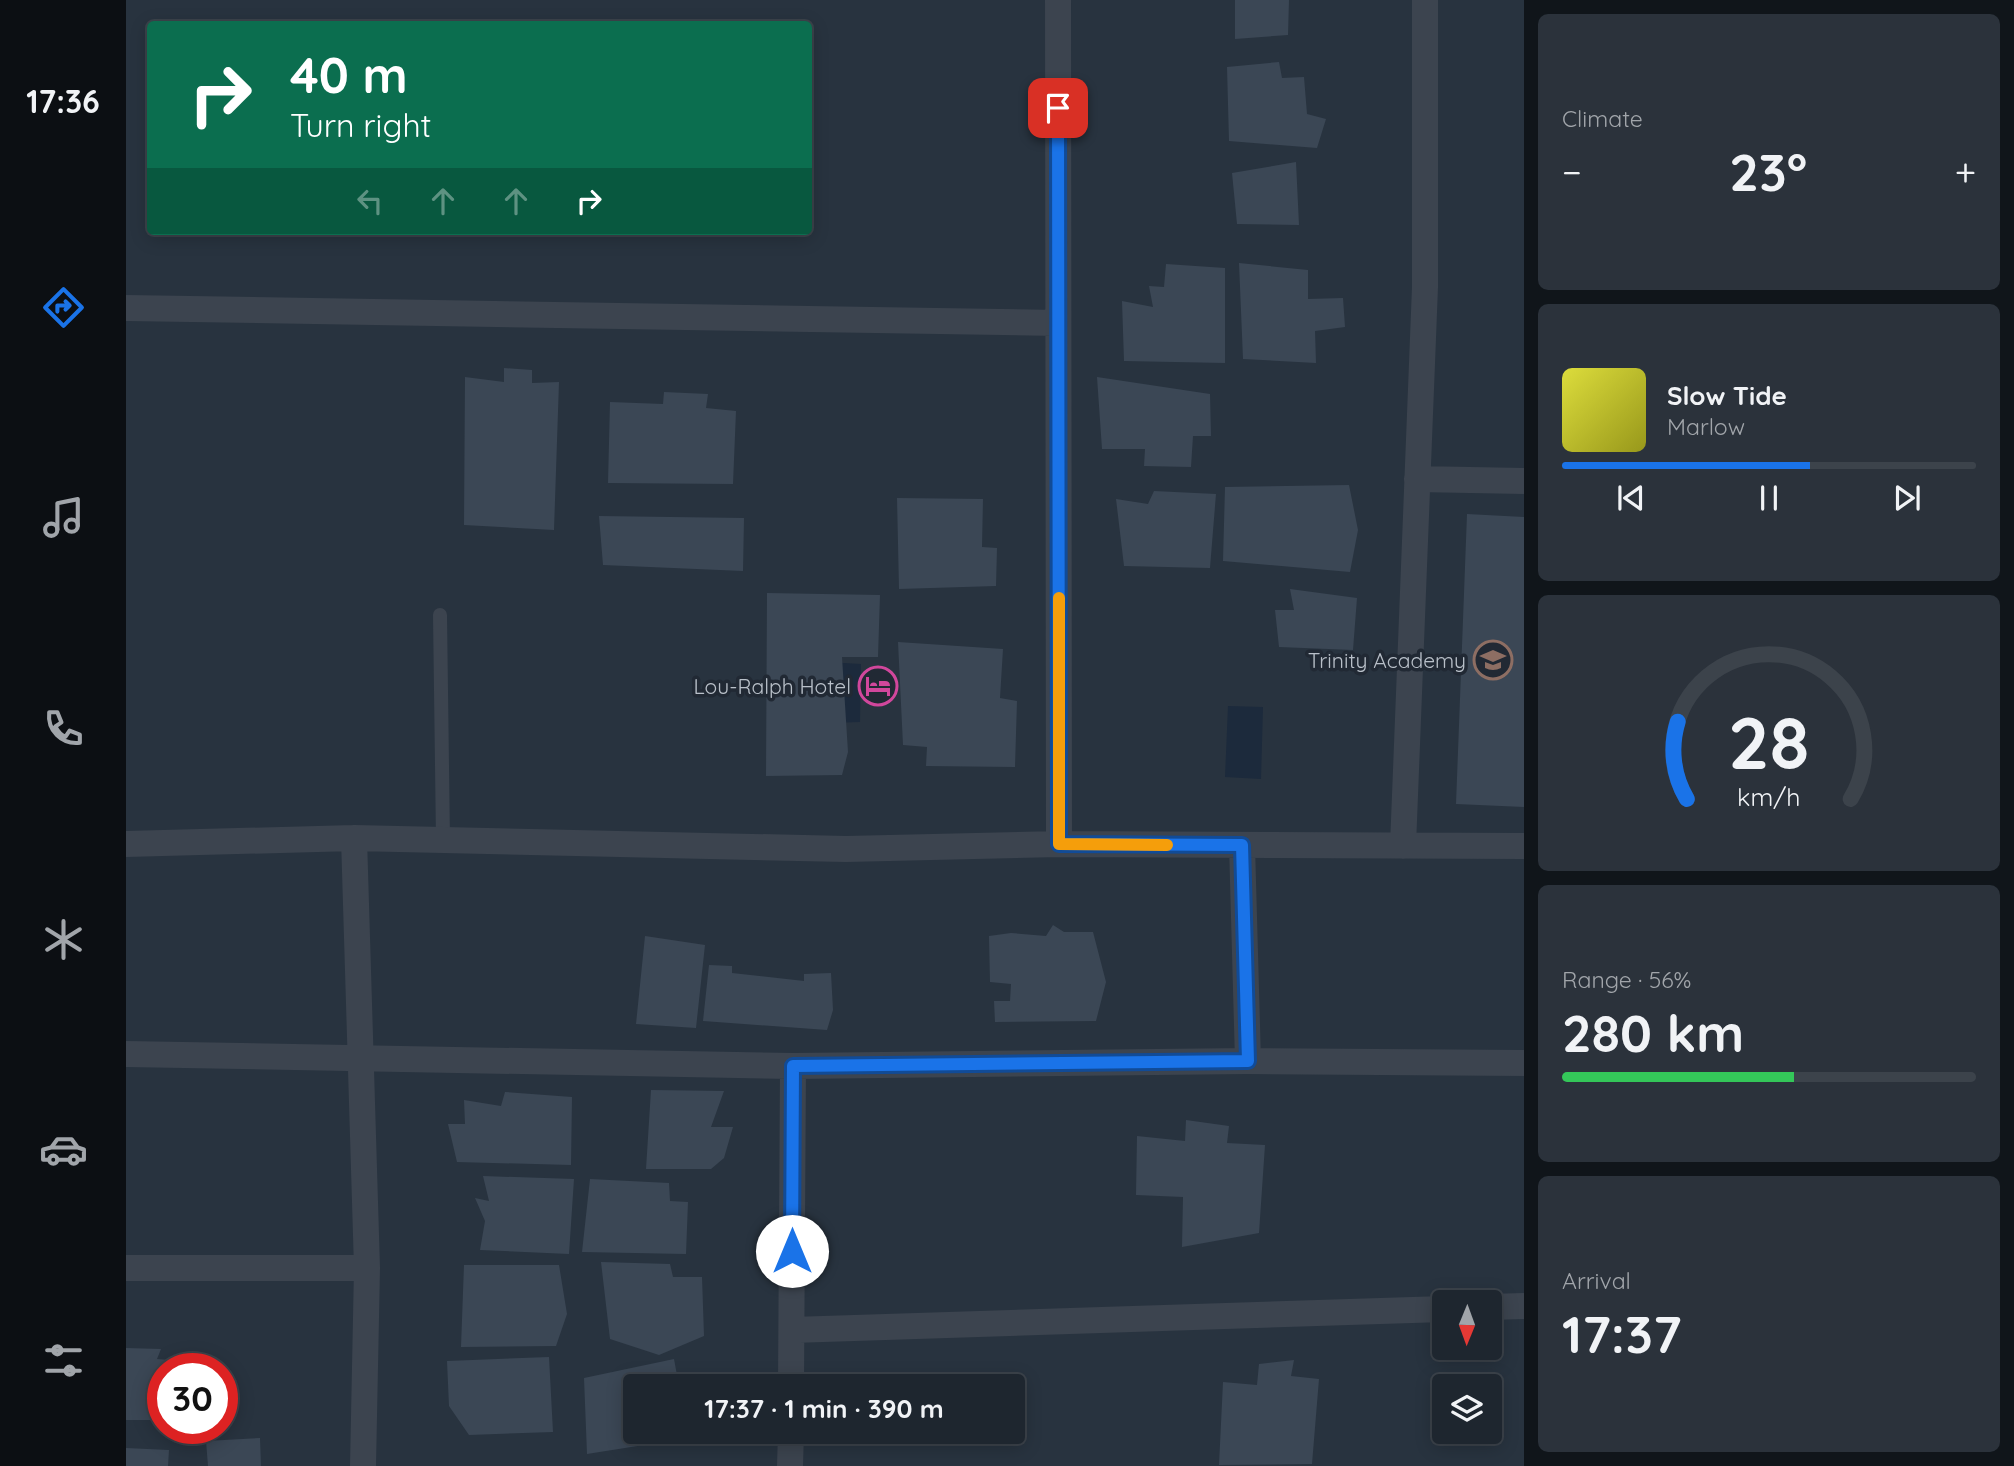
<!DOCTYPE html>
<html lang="en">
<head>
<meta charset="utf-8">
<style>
  :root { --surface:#1e262f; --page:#2b323b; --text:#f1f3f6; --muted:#a1a5aa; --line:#3c434b; --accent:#1a73e8 }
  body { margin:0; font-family:Quicksand,sans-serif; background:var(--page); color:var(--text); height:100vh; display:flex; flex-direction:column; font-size:26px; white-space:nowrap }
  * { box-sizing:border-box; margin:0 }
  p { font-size:23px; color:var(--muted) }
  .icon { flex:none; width:38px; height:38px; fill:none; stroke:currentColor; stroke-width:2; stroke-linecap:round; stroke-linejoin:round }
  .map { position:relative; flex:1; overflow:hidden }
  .side { display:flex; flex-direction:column; gap:14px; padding:14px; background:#10151a; width:490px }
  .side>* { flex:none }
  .top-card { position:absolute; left:21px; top:21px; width:665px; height:214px; border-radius:7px; box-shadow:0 4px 18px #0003,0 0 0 2px var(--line); background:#0b6e4f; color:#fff; overflow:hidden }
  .needle { width:46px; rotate:181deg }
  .tools { position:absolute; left:1306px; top:1290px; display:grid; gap:14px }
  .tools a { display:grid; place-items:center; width:70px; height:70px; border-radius:7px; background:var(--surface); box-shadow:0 4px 18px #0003,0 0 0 2px var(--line); font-size:35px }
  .speed { position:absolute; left:21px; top:1353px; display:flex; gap:14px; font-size:35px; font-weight:700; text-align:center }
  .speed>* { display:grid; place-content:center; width:91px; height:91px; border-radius:50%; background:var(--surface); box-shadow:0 4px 18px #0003,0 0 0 2px var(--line); line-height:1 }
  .speed .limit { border:10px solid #d22; background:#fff; color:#111 }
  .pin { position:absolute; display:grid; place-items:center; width:60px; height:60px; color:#fff; margin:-30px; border-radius:14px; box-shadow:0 4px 10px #0006 }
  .me { position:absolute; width:77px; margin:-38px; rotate:0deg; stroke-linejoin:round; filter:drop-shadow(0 0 5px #0008) }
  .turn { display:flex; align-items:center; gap:24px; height:147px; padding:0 28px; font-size:32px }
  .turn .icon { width:91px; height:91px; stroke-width:2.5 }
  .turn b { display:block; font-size:49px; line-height:60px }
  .lanes { display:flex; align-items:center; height:66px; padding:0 28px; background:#0003; justify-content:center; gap:35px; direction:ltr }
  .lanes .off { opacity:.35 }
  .big { font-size:52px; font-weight:800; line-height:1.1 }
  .side .widget { flex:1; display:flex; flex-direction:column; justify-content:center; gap:10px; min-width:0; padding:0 24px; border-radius:10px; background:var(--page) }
  .side .dial { align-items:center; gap:0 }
  .dial svg { height:182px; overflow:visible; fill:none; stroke:var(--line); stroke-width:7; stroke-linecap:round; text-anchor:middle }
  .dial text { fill:var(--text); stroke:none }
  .song { display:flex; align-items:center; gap:21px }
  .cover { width:84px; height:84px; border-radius:10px; background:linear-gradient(135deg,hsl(60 70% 55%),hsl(60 70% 35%)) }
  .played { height:7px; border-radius:4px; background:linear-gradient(90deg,var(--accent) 60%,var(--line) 60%) }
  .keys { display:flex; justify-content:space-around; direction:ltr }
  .heat { display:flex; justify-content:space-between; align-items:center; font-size:38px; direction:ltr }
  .charge { height:10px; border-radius:5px; background:linear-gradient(90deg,#34c759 56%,var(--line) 0) }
  .trip { position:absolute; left:497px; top:1374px; width:402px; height:70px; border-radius:7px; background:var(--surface); box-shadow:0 4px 18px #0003,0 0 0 2px var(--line); font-weight:800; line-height:70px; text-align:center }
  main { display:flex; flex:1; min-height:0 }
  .tab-bar { display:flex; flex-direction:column; width:126px; justify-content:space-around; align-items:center; background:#0c0f13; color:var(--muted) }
  .tab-bar .icon { width:49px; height:49px }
  .tab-bar .current { color:var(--accent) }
  .tab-bar b { font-size:32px; color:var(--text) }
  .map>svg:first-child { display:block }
</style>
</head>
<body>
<main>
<nav class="tab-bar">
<b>17:36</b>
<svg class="icon current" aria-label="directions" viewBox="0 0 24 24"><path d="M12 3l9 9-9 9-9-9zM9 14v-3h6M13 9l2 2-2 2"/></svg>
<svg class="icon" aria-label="music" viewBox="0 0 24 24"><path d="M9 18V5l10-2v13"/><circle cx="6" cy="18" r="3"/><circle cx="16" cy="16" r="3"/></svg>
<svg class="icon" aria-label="phone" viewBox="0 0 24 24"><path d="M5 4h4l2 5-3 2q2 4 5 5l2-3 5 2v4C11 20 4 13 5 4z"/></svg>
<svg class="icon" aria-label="climate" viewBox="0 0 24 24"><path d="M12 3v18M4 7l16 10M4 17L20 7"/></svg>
<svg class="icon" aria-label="car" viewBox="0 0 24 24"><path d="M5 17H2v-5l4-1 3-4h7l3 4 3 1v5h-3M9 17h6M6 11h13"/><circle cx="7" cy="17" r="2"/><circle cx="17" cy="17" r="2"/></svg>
<svg class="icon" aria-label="filters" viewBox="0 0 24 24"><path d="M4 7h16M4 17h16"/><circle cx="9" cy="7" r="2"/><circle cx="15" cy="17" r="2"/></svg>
</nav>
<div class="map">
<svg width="1398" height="1466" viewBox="0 0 1398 1466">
  <rect width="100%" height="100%" fill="#28333f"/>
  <path fill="#1c2a3c" d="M 701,662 L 735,664 L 734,722 L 704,723 Z
    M 1102,706 L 1137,707 L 1135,779 L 1099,777 Z"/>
  <path fill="#3b4755" d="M 1109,0 L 1163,0 L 1162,35 L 1109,39 Z
    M 1153,62 L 1156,78 L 1178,77 L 1181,114 L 1200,119 L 1191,148 L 1103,141 L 1101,67 Z
    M 1170,162 L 1173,225 L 1111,224 L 1106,173 Z
    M 1113,263 L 1182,270 L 1182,299 L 1217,298 L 1219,327 L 1189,331 L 1190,363 L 1117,359 Z
    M 1040,264 L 1099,268 L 1099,363 L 998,361 L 996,301 L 1027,307 L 1023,286 L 1038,287 Z
    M 378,368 L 406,370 L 406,383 L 433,382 L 428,530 L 338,525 L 339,377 L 378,382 Z
    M 971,377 L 1084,394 L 1085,436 L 1067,436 L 1065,467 L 1018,466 L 1019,449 L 976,449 Z
    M 538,392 L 582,394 L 580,408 L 610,411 L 607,484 L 482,483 L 484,402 L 537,404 Z
    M 1223,485 L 1232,530 L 1224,572 L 1097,561 L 1099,487 Z
    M 1028,491 L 1090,494 L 1084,568 L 998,566 L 990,499 L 1022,504 Z
    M 771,498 L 857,499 L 856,547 L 871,548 L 870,586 L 773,589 Z
    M 1341,514 L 1398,517 L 1398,807 L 1330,804 Z
    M 473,516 L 618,518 L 617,571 L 477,565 Z
    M 1164,589 L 1231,598 L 1227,650 L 1153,647 L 1149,610 L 1168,610 Z
    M 641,593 L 754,595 L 752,657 L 716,657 L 722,752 L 716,775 L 640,776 Z
    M 772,642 L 877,649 L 874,698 L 891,701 L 889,767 L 800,766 L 801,747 L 777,745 Z
    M 927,925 L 938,932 L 967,932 L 980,982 L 970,1021 L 869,1022 L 868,1001 L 884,1001 L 885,984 L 864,982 L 863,936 L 885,933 L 920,936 Z
    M 519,936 L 579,945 L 570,1028 L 510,1024 Z
    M 583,965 L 606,966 L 606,973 L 678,981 L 678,974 L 705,973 L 707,1010 L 701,1030 L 577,1021 Z
    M 525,1090 L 598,1091 L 585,1127 L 607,1127 L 598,1158 L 585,1169 L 520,1169 Z
    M 379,1092 L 446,1097 L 445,1165 L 331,1162 L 322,1124 L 339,1124 L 338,1100 L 375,1106 Z
    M 1060,1120 L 1103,1126 L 1101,1143 L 1139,1145 L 1133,1233 L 1056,1247 L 1057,1197 L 1010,1195 L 1011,1136 L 1059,1141 Z
    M 357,1176 L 448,1179 L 443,1254 L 354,1250 L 359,1221 L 349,1198 L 363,1201 Z
    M 464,1179 L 543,1183 L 544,1201 L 562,1202 L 560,1254 L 456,1252 Z
    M 475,1262 L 544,1264 L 547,1277 L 576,1277 L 578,1336 L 533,1355 L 484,1339 Z
    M 338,1265 L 433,1265 L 441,1314 L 430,1346 L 335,1347 Z
    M 0,1348 L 35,1349 L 31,1359 L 69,1362 L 69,1368 L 37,1368 L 37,1420 L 0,1420 Z
    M 423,1357 L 427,1432 L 343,1435 L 323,1406 L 321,1361 Z
    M 548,1359 L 553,1386 L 509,1386 L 509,1432 L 561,1432 L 562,1438 L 461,1454 L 458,1378 Z
    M 1168,1360 L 1165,1376 L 1193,1379 L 1186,1464 L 1093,1465 L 1097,1382 L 1131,1385 L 1133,1364 Z
    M 134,1438 L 135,1466 L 82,1466 L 80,1441 Z
    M 0,1448 L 43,1450 L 42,1466 L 0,1466 Z"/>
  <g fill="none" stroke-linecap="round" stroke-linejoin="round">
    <path stroke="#3c444f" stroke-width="14" d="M 314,615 L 317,840"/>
    <path stroke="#3c444f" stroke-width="26" d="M 932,0 L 933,844
      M 0,308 L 932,323
      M 1291,479 L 1398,481
      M 228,838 L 241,1268 L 237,1466
      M 0,844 L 228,838 L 720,849 L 933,844 L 1398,846
      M 1116,845 L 1122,1061
      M 1277,846 L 1299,287 L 1299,0
      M 0,1054 L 667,1066 L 1122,1061 L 1398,1063
      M 0,1268 L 241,1268
      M 1363,1307 L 1398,1306
      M 666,1330 L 1318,1309
      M 665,1386 L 667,1066
      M 664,1466 L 665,1432"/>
  </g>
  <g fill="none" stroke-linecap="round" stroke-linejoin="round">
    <defs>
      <path id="route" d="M 666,1251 L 667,1066 L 1122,1061 L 1116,845 L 933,844 L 932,108"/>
    </defs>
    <use href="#route" stroke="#114b97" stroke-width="18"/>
    <use href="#route" stroke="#1a73e8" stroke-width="12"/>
    <path stroke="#f59e0b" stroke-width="12" d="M 933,598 L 933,844 L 1041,845"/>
  </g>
  <defs>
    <symbol id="school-ring" viewBox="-11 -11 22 22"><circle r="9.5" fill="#212934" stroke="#8d6e63" stroke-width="1.5"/><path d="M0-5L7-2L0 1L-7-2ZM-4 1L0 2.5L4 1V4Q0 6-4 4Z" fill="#8d6e63"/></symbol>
    <symbol id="hotel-ring" viewBox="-11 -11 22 22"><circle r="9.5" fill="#212934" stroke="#d1479c" stroke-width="1.5"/><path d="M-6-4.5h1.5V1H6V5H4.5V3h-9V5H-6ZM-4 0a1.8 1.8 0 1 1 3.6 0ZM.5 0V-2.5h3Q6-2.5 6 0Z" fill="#d1479c"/></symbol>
  </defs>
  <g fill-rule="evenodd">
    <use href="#school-ring" x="1345" y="638" width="44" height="44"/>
    <use href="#hotel-ring" x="730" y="664" width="44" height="44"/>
  </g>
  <g text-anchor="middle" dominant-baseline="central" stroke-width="7" stroke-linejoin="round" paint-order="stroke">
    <g font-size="21" fill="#b9c0c9" stroke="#212934" text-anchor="end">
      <text x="1340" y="660">Trinity Academy</text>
      <text x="725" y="686">Lou-Ralph Hotel</text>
    </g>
  </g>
</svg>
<div class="tools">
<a><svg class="needle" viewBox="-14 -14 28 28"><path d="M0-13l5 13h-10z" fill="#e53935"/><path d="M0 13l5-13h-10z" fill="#a1a5aa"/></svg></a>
<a><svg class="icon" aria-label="layers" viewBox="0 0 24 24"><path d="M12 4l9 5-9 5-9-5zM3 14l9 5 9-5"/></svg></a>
</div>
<div class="speed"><div class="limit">30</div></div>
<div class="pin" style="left:932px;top:108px;background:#d93025"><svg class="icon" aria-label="arrive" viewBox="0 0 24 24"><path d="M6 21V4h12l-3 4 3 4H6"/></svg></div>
<svg class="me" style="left:666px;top:1251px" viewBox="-20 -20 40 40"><circle r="19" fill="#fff"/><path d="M0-13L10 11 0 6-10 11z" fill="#1a73e8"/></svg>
<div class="trip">17:37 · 1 min · 390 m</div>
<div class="top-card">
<div class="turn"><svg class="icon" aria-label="right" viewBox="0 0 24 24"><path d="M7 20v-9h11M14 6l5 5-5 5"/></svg><div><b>40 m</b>Turn right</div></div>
<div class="lanes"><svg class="icon off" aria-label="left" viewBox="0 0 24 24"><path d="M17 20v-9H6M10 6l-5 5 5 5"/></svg><svg class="icon off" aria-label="ahead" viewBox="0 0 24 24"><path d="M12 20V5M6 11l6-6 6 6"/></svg><svg class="icon off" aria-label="ahead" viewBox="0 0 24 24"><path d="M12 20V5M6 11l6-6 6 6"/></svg><svg class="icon" aria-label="right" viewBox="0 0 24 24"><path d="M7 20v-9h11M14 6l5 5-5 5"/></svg></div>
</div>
</div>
<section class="side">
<div class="widget"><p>Climate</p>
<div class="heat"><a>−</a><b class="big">23°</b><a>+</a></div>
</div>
<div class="widget">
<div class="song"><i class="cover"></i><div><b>Slow Tide</b><p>Marlow</p></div></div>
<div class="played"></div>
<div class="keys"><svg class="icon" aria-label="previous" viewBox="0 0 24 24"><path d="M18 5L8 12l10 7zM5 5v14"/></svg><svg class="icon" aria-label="pause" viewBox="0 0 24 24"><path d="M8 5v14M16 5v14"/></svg><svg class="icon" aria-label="next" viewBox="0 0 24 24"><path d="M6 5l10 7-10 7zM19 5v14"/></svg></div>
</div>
<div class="widget dial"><svg viewBox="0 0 100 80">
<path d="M14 69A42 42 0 1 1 86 69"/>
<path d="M14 69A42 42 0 0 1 10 35" stroke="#1a73e8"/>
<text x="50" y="56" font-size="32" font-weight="700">28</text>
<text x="50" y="72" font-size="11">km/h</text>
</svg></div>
<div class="widget"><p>Range · 56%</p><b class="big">280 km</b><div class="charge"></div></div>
<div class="widget"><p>Arrival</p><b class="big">17:37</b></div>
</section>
</main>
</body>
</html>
